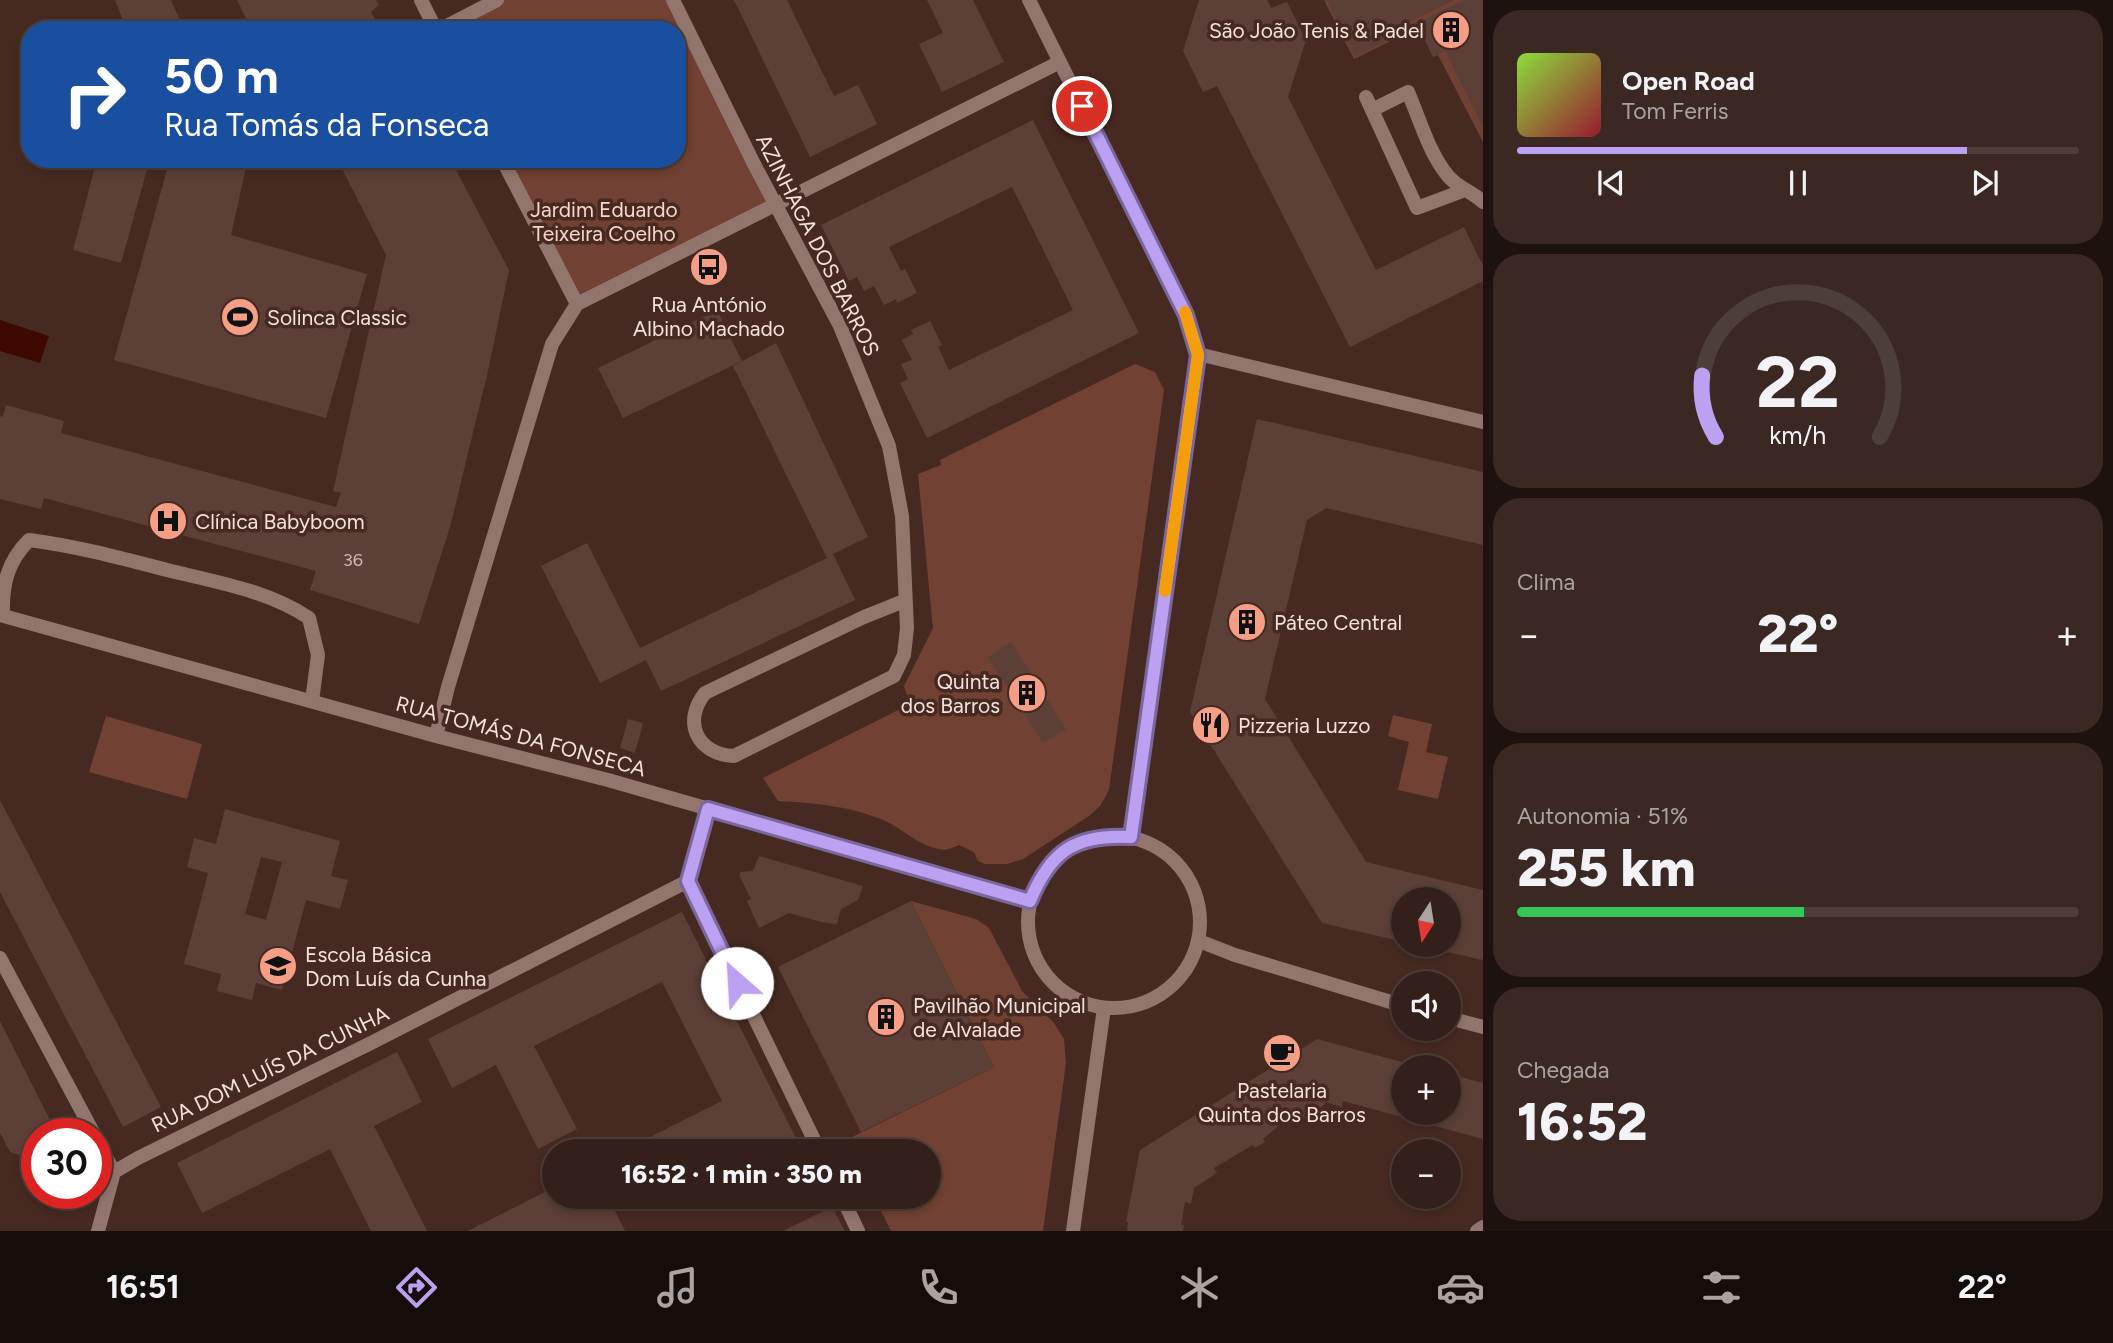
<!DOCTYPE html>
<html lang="pt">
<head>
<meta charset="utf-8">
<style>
  :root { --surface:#34201a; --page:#3c2823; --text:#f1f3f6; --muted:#a9a3a2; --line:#4e3e39; --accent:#bca0f2 }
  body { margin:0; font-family:Figtree,sans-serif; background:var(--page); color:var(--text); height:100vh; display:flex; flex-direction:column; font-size:26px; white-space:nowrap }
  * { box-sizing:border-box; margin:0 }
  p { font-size:23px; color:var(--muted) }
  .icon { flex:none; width:38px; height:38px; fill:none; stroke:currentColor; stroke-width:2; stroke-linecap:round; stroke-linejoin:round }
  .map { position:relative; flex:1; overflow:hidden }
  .sheet { display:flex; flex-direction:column; gap:10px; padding:10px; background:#1d120e; width:630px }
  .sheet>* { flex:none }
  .banner { position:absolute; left:21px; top:21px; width:665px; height:147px; border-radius:28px; box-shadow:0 4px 10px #0003,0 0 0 2px var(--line); background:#1a4fa0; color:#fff; overflow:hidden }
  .needle { width:46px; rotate:192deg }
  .controls { position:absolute; left:1391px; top:887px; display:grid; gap:14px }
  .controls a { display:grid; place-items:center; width:70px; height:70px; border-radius:50%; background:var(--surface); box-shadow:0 4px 10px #0003,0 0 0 2px var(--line); font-size:35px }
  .speed { position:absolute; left:21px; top:1118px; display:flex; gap:14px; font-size:35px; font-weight:700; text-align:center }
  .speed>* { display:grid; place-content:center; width:91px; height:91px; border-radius:50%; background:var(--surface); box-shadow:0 4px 10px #0003,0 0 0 2px var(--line); line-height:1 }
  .speed .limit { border:10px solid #d22; background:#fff; color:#111 }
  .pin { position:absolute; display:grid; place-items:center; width:60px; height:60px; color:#fff; margin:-30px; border:4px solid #fff; border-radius:50%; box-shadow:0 2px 7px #0007 }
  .me { position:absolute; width:77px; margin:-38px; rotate:334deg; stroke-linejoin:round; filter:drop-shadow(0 0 5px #0008) }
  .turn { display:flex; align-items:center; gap:24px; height:147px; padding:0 28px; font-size:32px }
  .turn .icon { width:91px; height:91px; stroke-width:2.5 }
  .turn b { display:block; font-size:49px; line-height:60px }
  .big { font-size:52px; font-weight:800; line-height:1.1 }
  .sheet .tile { flex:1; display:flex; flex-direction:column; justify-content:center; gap:10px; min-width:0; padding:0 24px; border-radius:28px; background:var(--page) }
  .sheet .dial { align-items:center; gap:0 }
  .dial svg { height:182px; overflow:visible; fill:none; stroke:var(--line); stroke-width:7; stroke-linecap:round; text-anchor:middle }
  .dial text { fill:var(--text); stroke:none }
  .song { display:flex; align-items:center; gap:21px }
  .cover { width:84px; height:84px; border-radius:10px; background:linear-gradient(135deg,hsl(90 70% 55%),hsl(350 70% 35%)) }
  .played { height:7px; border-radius:4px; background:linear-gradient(90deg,var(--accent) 80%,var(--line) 80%) }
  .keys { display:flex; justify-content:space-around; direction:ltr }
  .heat { display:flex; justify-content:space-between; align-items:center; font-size:38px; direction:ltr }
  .charge { height:10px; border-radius:5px; background:linear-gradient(90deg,#34c759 51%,var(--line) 0) }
  .trip { position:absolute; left:542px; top:1139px; width:399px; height:70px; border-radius:35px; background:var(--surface); box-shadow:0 4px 10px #0003,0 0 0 2px var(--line); font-weight:800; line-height:70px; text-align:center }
  .dock { display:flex; height:112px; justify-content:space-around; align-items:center; background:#150d0a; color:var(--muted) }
  .dock .icon { width:49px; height:49px }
  .dock .current { color:var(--accent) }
  .dock b { font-size:32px; color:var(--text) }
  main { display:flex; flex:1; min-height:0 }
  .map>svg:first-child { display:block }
</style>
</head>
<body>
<main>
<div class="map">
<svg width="1483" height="1231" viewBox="0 0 1483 1231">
  <rect width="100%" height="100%" fill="#462a22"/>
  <path fill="#714133" d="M 497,0 L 673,0 L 775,206 L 577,304 L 502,159 L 677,159 L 677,30 L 439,30 Z
    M 1324,0 L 1405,32 L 1402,25 L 1453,0 L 1483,0 L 1483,142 L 1438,55 L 1433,57 L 1419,27 L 1354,59 Z
    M 1135,364 L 1155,372 L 1164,390 L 1109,790 L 1100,806 L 1089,816 L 1023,859 L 1007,864 L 985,864 L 978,861 L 974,852 L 959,845 C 952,848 946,851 938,849 C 918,845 903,829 885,821 C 851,806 814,803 778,801 L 763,778 L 910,704 L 904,686 L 933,628 L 918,474 L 941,465 L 940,460 Z
    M 1393,715 L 1432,724 L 1426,752 L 1448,757 L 1438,799 L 1398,790 L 1409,742 L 1388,736 Z
    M 106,716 L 202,744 L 187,799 L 89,772 Z
    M 911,901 L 976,919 L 989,928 L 1022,991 L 1054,1023 L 1064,1039 L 1066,1063 L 1043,1231 L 891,1231 L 874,1197 L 929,1197 L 929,1152 L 851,1151 L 846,1140 L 994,1067 Z"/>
  <path fill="#3e0a00" d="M 0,320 L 49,336 L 40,363 L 0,351 Z"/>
  <path fill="#5c3f36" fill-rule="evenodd" d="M 115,0 L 171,0 L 184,30 L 127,30 Z
    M 237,0 L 376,0 L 379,5 L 371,12 L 381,30 L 252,30 Z
    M 734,0 L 787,0 L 834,96 L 858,85 L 877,124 L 810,157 Z
    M 927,0 L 973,0 L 1004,62 L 942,92 L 919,44 L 943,33 Z
    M 1199,0 L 1267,0 L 1271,8 L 1287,2 L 1306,40 L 1288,97 L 1376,270 L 1464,227 L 1483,266 L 1483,281 L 1350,347 L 1217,86 L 1203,92 L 1183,51 Z
    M 1326,0 L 1453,0 L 1402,25 L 1405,32 L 1355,57 Z
    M 1463,0 L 1483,0 L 1483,127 L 1445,51 L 1433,57 L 1417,23 Z
    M 1033,120 L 1139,333 L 927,438 L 900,383 L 908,379 L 901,364 L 912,360 L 902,340 L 913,334 L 911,330 L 930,321 L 942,345 L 938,347 L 949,370 L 1073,310 L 1012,187 L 889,247 L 901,271 L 905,269 L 917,293 L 897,303 L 896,299 L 884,305 L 874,286 L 864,291 L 857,277 L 849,281 L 821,225 Z
    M 97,159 L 150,159 L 121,263 L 73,250 Z
    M 170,159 L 248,159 L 231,235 L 367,274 L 326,418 L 114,360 Z
    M 337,159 L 450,159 L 509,270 L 488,371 L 450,527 L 419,624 L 310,590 L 316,571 L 44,498 L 41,509 L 0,499 L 0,416 L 3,417 L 6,405 L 64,421 L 61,433 L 336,507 L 341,493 L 333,491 L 386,255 Z
    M 717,310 L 742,361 L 623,418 L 598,368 Z
    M 776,343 L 868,537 L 833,554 L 855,600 L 661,691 L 646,660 L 600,683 L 541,566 L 587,543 L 640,648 L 827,558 L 733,366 Z
    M 1257,419 L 1483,472 L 1483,545 L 1326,508 L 1307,520 L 1265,699 L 1366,862 L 1483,890 L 1483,960 L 1421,946 L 1449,945 L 1449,900 L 1404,900 L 1404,942 L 1322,923 L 1190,712 Z
    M 1011,642 L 1066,729 L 1043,743 L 988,657 Z
    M 628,719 L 643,723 L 635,753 L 620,748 Z
    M 0,800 L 161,1107 L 123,1127 L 0,892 Z
    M 225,809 L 340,841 L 331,876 L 348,880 L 340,909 L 306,900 L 282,990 L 256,983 L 252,1000 L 217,991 L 221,974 L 184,964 L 208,873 L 187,867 L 194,838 L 216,844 ZM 261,857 L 282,862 L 266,920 L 245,914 Z
    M 759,856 L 863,886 L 858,900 L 841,909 L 837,924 L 821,922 L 789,913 L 759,928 L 747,901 L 751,899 L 740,877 L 740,872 L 753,871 Z
    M 911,901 L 994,1067 L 861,1132 L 778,967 Z
    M 682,912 L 803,1152 L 748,1152 L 744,1143 L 727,1152 L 630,1152 L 628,1148 L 722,1101 L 662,982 L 534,1046 L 577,1129 L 538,1149 L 496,1065 L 452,1088 L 428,1039 Z
    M 0,1021 L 57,1134 L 37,1134 L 37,1160 L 10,1152 L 0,1133 Z
    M 1317,1039 L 1420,1067 L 1404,1068 L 1404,1113 L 1449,1113 L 1449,1074 L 1483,1083 L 1483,1139 L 1343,1101 L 1342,1107 L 1325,1102 L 1324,1105 L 1302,1119 L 1299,1113 L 1280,1125 L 1263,1139 L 1265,1142 L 1255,1148 L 1253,1145 L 1214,1168 L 1217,1173 L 1194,1188 L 1191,1204 L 1185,1202 L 1181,1225 L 1184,1225 L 1183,1231 L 1127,1231 L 1128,1222 L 1126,1222 L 1140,1150 Z
    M 397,1052 L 422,1102 L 374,1126 L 427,1231 L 371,1231 L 330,1149 L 202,1213 L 177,1163 Z
    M 555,1187 L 555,1197 L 608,1197 L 625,1231 L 468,1231 Z
    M 832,1207 L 845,1231 L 783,1231 Z"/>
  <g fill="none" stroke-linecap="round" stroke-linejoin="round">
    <path stroke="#92766e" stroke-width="14" d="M 421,0 L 436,30
      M 673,0 L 754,164 L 840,326 L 889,446 L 902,516 L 907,628 L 904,655 L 894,676 L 734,756 C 697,754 682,722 705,693 L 864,617 L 904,601
      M 1029,0 L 1186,315 L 1198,354 L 1131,837
      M 439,30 L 497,0
      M 1366,97 L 1417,208 L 1465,190
      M 1372,110 L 1408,92 C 1420,120 1429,153 1448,176 C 1458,188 1473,192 1483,202
      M 502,159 L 577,304
      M 1198,354 L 1483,422
      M 0,615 L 436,736 L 608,780 L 1030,901
      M 3,616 C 2,585 7,562 29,540 C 76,546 121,558 167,570 C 215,582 267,590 309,618 L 318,655 L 312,701
      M 436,736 L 448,687 L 552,344 L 577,304 L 1060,62
      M 708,809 L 688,881 L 820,1152
      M1028 922a86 86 0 1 1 172 0a86 86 0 1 1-172 0Z
      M 1199,941 L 1235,955 L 1404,1006
      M 0,958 L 94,1134
      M 1449,1018 L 1483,1027
      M 96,1138 L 114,1172
      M 842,1197 L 858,1231
      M 98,1231 L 114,1172 L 138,1158 L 371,1043 L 688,881
      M 1073,1231 L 1104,1008
      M 1477,1231 L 1483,1227"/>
  </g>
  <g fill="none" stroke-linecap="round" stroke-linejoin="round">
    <defs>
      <path id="route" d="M 737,983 L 688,881 L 708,809 L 1030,901 C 1051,850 1076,834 1131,837 L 1198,355 L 1186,315 L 1082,106"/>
    </defs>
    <use href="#route" stroke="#7a689d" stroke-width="18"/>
    <use href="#route" stroke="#bca0f2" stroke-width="12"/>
    <path stroke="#f59e0b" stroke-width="12" d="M 1165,591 L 1198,355 L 1185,312"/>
  </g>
  <defs>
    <symbol id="building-disc" viewBox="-11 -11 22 22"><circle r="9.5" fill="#f49e86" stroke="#462a22"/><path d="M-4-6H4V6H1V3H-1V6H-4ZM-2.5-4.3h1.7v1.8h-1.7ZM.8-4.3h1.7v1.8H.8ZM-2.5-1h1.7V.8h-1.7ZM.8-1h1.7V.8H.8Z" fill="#111"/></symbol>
    <symbol id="bus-disc" viewBox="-11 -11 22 22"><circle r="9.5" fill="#f49e86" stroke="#462a22"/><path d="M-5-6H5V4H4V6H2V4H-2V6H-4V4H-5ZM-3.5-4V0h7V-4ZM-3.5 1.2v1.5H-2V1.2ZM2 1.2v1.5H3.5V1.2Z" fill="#111"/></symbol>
    <symbol id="stadium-disc" viewBox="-11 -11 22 22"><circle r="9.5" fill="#f49e86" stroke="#462a22"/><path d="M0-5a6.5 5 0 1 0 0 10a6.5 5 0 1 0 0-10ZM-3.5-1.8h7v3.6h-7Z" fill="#111"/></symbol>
    <symbol id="hospital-disc" viewBox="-11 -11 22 22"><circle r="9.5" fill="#f49e86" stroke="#462a22"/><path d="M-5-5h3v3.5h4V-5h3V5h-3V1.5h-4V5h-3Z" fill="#111"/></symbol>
    <symbol id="restaurant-disc" viewBox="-11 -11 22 22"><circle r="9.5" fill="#f49e86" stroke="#462a22"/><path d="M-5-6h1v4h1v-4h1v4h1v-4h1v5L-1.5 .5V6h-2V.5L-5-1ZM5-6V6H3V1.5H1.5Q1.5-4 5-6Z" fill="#111"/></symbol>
    <symbol id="school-disc" viewBox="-11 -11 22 22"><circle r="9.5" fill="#f49e86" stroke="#462a22"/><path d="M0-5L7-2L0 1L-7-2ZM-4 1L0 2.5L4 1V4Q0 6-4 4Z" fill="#111"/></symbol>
    <symbol id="cafe-disc" viewBox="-11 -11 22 22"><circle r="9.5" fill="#f49e86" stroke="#462a22"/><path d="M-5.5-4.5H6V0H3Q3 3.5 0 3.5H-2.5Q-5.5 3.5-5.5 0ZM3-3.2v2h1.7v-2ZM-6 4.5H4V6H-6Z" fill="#111"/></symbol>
  </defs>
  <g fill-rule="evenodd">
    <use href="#building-disc" x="1429" y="8" width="44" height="44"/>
    <use href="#bus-disc" x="687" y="245" width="44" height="44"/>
    <use href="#stadium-disc" x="218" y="295" width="44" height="44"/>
    <use href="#hospital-disc" x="146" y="499" width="44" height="44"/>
    <use href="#building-disc" x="1225" y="600" width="44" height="44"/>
    <use href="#building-disc" x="1005" y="671" width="44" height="44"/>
    <use href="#restaurant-disc" x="1189" y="703" width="44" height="44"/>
    <use href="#school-disc" x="256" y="944" width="44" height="44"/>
    <use href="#building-disc" x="864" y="995" width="44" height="44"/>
    <use href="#cafe-disc" x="1260" y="1031" width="44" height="44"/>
  </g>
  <g text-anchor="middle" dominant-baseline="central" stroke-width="7" stroke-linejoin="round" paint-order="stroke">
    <g font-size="18" fill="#ceb9b2">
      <text x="353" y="560">36</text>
    </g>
    <g font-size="21" fill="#f4e2dc" stroke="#462a22" text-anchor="start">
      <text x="1424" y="30" text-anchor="end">São João Tenis &amp; Padel</text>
      <text x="709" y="304" text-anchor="middle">Rua António<tspan x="709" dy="24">Albino Machado</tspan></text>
      <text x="267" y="317">Solinca Classic</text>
      <text x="195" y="521">Clínica Babyboom</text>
      <text x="1274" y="622">Páteo Central</text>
      <text x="1000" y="681" text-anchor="end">Quinta<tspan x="1000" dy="24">dos Barros</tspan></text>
      <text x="1238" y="725">Pizzeria Luzzo</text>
      <text x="305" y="954">Escola Básica<tspan x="305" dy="24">Dom Luís da Cunha</tspan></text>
      <text x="913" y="1005">Pavilhão Municipal<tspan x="913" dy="24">de Alvalade</tspan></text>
      <text x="1282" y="1090" text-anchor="middle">Pastelaria<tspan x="1282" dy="24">Quinta dos Barros</tspan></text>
    </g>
    <g font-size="21" fill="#fad5ca" stroke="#462a22">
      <text x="604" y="209">Jardim Eduardo<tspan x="604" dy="24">Teixeira Coelho</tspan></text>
    </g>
    <g font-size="21" fill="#f4e2dc" stroke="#462a22">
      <text transform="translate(818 245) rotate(63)">AZINHAGA DOS BARROS</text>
      <text transform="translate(521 736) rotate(15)">RUA TOMÁS DA FONSECA</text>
      <text transform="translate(270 1069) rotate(-26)">RUA DOM LUÍS DA CUNHA</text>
    </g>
  </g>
</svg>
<div class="controls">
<a><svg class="needle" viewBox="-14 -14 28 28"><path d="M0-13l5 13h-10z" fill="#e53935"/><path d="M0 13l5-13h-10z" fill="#a9a3a2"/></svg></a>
<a><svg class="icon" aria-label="sound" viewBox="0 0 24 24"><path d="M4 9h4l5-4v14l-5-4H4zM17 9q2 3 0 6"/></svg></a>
<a>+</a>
<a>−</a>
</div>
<div class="speed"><div class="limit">30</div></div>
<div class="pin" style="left:1082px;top:106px;background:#d93025"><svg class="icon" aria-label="arrive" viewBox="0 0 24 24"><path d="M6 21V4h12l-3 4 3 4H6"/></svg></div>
<svg class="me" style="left:737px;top:983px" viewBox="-20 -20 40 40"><circle r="19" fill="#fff"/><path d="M0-13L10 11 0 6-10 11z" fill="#bca0f2"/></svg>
<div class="trip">16:52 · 1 min · 350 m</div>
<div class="banner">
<div class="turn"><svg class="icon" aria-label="right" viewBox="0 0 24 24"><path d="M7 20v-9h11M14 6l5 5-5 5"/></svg><div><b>50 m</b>Rua Tomás da Fonseca</div></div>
</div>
</div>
<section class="sheet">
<div class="tile">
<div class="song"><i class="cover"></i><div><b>Open Road</b><p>Tom Ferris</p></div></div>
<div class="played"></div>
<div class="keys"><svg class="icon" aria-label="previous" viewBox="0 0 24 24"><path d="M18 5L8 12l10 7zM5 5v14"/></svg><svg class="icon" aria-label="pause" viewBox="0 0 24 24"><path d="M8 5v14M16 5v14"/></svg><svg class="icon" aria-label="next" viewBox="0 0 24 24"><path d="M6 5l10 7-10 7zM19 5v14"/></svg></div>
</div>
<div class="tile dial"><svg viewBox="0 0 100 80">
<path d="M14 69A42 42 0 1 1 86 69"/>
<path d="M14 69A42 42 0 0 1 8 42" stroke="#bca0f2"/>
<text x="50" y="56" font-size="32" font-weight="700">22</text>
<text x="50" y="72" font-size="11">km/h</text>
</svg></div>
<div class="tile"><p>Clima</p>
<div class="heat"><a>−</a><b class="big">22°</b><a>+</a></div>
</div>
<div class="tile"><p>Autonomia · 51%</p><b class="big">255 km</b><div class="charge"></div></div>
<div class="tile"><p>Chegada</p><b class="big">16:52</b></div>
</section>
</main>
<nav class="dock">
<b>16:51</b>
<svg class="icon current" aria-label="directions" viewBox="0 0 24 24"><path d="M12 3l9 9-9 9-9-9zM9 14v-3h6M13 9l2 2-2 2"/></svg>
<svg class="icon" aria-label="music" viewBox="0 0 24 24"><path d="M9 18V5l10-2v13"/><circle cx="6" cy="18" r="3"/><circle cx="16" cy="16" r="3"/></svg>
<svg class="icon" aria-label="phone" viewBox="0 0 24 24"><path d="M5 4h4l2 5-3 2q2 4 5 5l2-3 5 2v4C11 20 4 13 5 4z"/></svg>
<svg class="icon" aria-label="climate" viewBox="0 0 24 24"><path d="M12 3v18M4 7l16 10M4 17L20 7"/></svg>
<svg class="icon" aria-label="car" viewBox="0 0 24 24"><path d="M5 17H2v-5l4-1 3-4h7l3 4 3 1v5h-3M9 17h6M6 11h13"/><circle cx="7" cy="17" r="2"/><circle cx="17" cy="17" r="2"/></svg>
<svg class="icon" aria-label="filters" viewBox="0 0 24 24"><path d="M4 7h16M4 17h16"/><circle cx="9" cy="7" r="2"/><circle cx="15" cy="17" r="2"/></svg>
<b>22°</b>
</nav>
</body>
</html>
